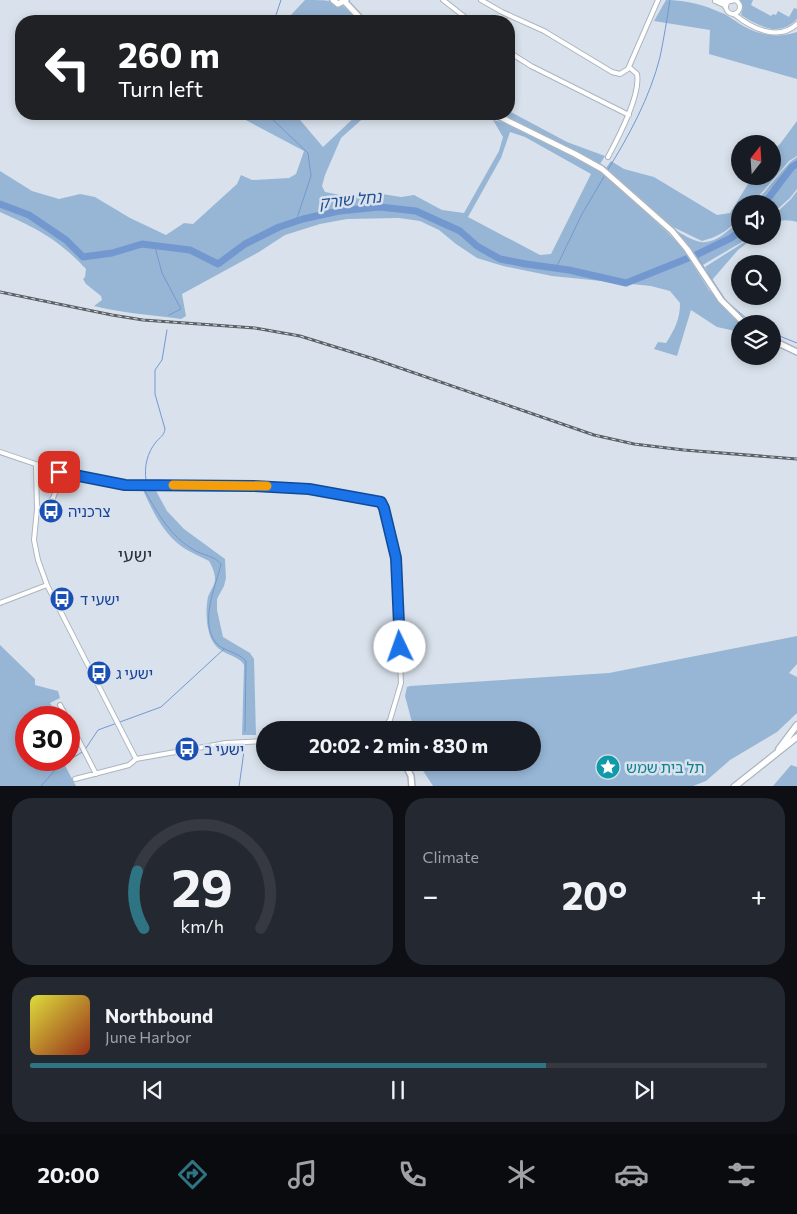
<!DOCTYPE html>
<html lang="en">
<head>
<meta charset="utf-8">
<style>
  :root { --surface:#171b24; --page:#242831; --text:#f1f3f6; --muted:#9ea1a6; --line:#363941; --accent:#2f7482 }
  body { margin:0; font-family:Commissioner,"Noto Sans Hebrew",sans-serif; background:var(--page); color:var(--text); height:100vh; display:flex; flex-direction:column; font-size:19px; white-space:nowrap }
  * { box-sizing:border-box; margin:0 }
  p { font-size:16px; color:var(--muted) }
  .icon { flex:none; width:28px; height:28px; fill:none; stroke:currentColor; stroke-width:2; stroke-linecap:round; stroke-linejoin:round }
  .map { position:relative; height:786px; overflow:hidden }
  .details { display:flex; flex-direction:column; gap:12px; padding:12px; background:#0d0f14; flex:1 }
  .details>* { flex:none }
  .hud { position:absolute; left:15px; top:15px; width:500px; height:105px; border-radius:20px; box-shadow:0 2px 8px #0003; background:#202124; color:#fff; overflow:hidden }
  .needle { width:32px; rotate:17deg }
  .buttons { position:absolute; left:731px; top:135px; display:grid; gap:10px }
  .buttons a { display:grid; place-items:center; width:50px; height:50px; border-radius:50%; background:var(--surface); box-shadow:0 2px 8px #0003; font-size:25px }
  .speed { position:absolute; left:15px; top:706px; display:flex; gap:10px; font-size:25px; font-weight:700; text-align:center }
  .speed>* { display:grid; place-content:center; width:65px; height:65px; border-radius:50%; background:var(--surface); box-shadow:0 2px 8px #0003; line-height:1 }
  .speed .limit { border:8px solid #d22; background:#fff; color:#111 }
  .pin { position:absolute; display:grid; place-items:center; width:42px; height:42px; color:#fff; margin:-21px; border-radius:10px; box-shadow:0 2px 8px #0006 }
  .me { position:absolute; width:55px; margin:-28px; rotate:357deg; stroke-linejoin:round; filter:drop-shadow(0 0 4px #0008) }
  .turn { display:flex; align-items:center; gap:18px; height:105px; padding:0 20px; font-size:22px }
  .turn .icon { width:65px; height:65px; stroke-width:2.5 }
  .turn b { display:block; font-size:35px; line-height:42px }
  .big { font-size:38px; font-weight:700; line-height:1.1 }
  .details .card { flex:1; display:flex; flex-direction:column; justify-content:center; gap:8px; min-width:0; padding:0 18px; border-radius:20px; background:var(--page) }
  .details .dial { align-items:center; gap:0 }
  .dial svg { height:130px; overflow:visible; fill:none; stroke:var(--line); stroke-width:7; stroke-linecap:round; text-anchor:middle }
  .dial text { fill:var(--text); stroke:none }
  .song { display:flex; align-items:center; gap:15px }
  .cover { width:60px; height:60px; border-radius:8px; background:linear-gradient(135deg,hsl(60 70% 55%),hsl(10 70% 35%)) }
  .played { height:5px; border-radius:2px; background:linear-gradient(90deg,var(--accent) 70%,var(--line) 70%) }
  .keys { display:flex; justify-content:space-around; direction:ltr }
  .heat { display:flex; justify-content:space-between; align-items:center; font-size:28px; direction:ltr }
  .details .tiles { flex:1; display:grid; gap:12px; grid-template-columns:1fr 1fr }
  .card:last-child { grid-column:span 2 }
  .trip { position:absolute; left:256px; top:721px; width:285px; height:50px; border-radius:25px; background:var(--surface); box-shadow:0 2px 8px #0003; font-weight:700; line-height:50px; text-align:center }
  .dock { display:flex; height:80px; justify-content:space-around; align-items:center; background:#090b0e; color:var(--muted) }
  .dock .icon { width:35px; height:35px }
  .dock .active { color:var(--accent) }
  .dock b { font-size:22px; color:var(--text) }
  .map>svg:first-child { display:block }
</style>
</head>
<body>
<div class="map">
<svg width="797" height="787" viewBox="0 0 797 787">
  <rect width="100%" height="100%" fill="#d9e2ec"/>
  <path fill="#97b6d5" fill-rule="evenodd" d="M 305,0 C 335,0 339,0 360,21 L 283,21 L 289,17 Z
    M 666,0 C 686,0 704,5 722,13 C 730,16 737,23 745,27 C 762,36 779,38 797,32 L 797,79 L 709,54 L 710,30 L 654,21 Z
    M 740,0 L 753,0 L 751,5 L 771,16 L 773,14 L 776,15 L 778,11 L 789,17 L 794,8 L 797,9 L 797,19 C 779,38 759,26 741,15 L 743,7 Z
    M 509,111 L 567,142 L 605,156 L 600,164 L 502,114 L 509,114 Z
    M 244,114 L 295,114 L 323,147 L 358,114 L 368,114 L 341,138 L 325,175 L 322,186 L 325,192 L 345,196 L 376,193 L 401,197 L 414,195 L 442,210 L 464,213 L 499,151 L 503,137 L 493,120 L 516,126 L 553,144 L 601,171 L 668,233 L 683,249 L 709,290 L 741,324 L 740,332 L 717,327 L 691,310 L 677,356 L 654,349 L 658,342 L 666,343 C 675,329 680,319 680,303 L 670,291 L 651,286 L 552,276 L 503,266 L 477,258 L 456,244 L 439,230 L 420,221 L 399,218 L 347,219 L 320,224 L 285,235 L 259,252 L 182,294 L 186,316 L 181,319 C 152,315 123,313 94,306 L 102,300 L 101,296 L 86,284 L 83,279 L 85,277 L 86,269 C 58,239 36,228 0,212 L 0,171 L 32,191 L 59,199 L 80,194 L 95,197 L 130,218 L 166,235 L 184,223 L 193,224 L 237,184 L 241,175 L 252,180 L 289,178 L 296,174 L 304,151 L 242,118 ZM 510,132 L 525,137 L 591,174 L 551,254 L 540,255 L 468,217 L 501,158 Z
    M 797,121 L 797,156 L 789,161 L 752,204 L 740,204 L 740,218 C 727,231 720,236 702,241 L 673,227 L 606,168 L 611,161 L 624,169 L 654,177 L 717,215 L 730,213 L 753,176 L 772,176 L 773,150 L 780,144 Z
    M 797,157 L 797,189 L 790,198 L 773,213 L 772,204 L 754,204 L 790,162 Z
    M 797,191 L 797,222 C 790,220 779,219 773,224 L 773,216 L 791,199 Z
    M 740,220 L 740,236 L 748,236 L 742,242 L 701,266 L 690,247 L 675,230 C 682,234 693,241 701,242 C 716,244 730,229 740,220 Z
    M 750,236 L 756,236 L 738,250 L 712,280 L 705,267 L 743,243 Z
    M 155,489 L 167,511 L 184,529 L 225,559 L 226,578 L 224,586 L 217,599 L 217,610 L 223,637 L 250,653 L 254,659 L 256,735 L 242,735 L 244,665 L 242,662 C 235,655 223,654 216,646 C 206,635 205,611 208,597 C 210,591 215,585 215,579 C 215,573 212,566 209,561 C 200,556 189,552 181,546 C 163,533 152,510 143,490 Z
    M 797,636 L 797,664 L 789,673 L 797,677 L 797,713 L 777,732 L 730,760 L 706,781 L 693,786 L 433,786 L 418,763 L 532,762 L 532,730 L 414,730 L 405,696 L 407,687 L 410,686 L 609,673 Z
    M 0,645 L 35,679 L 35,685 L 58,691 L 60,698 L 50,703 L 54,709 L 39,717 L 26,718 L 26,760 L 62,760 L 76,786 L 0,786 Z
    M 791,765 L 797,767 L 797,786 L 773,786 Z"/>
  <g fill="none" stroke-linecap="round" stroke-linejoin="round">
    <path stroke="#7398d0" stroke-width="1" d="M 274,21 L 281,0
      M 270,114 L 271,118 L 308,153 L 311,176 L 296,221
      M 607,171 C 629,136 650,97 660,57 C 664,38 667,19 670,0
      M 155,247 L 162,273 L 181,309 L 169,315
      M 696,255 L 726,301 L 753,324
      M 556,268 L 582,214 L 605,175
      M 772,333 L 797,343
      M 146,480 C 144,467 147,453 156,442 C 160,437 164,436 165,429 L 155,394 L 155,370 L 162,360 L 167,330
      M 145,491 C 158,514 171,537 194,550 C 202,555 215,556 221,564 C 216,586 199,622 216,643 C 223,651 236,651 246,661 L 245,731
      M 40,787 L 59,766 L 84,751 L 98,730 L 161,707 L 224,649
      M 239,787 L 244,751"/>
    <path stroke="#7398d0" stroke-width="7" d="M 0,204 L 29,215 L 66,240 L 83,257 L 112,253 L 142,244 L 190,250 L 218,264 L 245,244 L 279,227 L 303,219 L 339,211 L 380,207 L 416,211 L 460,231 L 477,246 L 500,259 L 526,264 L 569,270 L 626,283 L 696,255 L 731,238 L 740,231
      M 764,204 L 792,167 L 797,164"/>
    <defs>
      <path id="minor" d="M 443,0 L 470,21
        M 481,0 L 502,12 L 544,31 L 612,72 L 620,74 L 628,69 L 658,0
        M726 7a7 7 0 1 1 14 0a7 7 0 1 1-14 0Z
        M 726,8 L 724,5 L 715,1 L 732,1
        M 734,14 C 751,28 778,42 797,24
        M 509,52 L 531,66 L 629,115
        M 608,157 C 618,138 641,95 637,74 L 629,67
        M 0,452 L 59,472 L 125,485 L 254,486 L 309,489 L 381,502 L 384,508 L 395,558 L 401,683 L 387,730
        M 36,465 L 37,509 L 34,540 L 38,560 L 47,585 L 136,759
        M 37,509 C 57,504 56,489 59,472
        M 0,603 L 47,585
        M 60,705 L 67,718
        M 69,721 L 96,774
        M 389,721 L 393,730
        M 75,779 L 129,765 L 136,759 L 226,743 L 265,741"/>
      <path id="major" d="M 333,0 L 338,4 L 346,0
        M 345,2 L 363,21
        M 494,114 L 575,154 L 602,169 L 672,231 L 687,249 L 721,300 L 745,324
        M 772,340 L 797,352
        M 404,762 L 411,776 L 412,787"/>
      <path id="highway" d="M 779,749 L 797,725
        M 734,787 L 797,737"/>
    </defs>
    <use href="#minor" stroke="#acb5be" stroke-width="6"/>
    <use href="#major" stroke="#acb5be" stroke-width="8"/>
    <use href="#highway" stroke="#acb5be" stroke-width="8"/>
    <use href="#minor" stroke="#fff" stroke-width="4"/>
    <use href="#major" stroke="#fff" stroke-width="5"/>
    <use href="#highway" stroke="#fff" stroke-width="5.5"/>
    <defs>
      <path id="rail" d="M 0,292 L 112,315 L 143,320 L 255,328 L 300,336 L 374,359 L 594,435 L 634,444 L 684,450 L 797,459"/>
    </defs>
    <use href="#rail" stroke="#5c6166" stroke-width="3"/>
    <use href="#rail" stroke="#d9e2ec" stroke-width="1" stroke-dasharray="4" stroke-linecap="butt"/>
  </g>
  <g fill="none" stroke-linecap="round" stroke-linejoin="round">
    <defs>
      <path id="route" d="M 59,472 L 125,485 L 254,486 L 309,489 L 381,502 L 384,508 L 396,558 L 400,647"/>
    </defs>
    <use href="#route" stroke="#114b97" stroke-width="12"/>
    <use href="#route" stroke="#1a73e8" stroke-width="9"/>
    <path stroke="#f59e0b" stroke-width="9" d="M 173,485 L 267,486"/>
  </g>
  <defs>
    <symbol id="bus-disc" viewBox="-11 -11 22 22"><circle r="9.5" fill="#1a4fb4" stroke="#d9e2ec"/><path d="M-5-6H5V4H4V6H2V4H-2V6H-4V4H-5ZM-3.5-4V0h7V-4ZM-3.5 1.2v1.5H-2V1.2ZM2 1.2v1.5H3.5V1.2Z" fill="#fff"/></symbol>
    <symbol id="sight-disc" viewBox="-11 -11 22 22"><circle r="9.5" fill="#0f9aa8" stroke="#d9e2ec"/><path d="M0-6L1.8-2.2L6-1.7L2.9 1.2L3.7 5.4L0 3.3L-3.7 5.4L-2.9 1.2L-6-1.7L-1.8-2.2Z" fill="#fff"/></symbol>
  </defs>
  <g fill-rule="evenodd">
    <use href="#bus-disc" x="37" y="497" width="28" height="28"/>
    <use href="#bus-disc" x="48" y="585" width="28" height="28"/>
    <use href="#bus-disc" x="85" y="659" width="28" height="28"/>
    <use href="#bus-disc" x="173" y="735" width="28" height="28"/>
    <use href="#sight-disc" x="594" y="753" width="28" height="28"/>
  </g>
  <g text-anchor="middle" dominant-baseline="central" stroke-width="5" stroke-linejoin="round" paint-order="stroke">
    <g font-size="15" fill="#164399" stroke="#d9e2ec" text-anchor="start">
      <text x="68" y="511">צרכניה</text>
      <text x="80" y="599">ישעי ד</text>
      <text x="116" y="673">ישעי ג</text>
      <text x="204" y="749">ישעי ב</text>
    </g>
    <g font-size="15" fill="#0d838f" stroke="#d9e2ec" text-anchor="start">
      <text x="626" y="767">תל בית שמש</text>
    </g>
    <g font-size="16" font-style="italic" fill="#225094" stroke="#d9e2ec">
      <text transform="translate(350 199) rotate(-6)">נחל שורק</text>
    </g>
    <g font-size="18" fill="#2a3139" stroke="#d9e2ec">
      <text x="135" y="555">ישעי</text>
    </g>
  </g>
</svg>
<div class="buttons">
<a><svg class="needle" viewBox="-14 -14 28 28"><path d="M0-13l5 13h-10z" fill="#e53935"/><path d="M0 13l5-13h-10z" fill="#9ea1a6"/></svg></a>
<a><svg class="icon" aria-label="sound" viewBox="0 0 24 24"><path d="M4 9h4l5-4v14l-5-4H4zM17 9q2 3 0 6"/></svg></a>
<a><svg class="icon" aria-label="search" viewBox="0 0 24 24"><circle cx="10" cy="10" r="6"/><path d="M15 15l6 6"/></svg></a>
<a><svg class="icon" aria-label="layers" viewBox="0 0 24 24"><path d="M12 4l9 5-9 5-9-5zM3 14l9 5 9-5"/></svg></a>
</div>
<div class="speed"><div class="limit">30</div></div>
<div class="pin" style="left:59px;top:472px;background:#d93025"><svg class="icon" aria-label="arrive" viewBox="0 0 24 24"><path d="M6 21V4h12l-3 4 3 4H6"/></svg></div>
<svg class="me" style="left:400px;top:647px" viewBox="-20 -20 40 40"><circle r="19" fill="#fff"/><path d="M0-13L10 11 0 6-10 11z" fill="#1a73e8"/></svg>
<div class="trip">20:02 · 2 min · 830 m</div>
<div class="hud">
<div class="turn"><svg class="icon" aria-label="left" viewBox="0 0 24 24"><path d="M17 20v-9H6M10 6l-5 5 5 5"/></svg><div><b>260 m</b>Turn left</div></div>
</div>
</div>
<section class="details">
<div class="tiles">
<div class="card dial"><svg viewBox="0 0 100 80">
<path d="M14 69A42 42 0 1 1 86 69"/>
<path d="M14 69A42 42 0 0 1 10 34" stroke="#2f7482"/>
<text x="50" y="56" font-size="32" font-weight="700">29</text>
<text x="50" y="72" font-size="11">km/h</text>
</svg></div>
<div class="card"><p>Climate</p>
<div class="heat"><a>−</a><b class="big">20°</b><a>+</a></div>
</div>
<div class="card">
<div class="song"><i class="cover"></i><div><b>Northbound</b><p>June Harbor</p></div></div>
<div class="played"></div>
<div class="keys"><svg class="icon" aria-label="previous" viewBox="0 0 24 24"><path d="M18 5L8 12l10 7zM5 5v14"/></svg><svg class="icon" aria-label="pause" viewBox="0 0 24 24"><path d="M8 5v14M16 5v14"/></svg><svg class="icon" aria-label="next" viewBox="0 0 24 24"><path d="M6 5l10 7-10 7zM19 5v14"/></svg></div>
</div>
</div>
</section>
<nav class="dock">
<b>20:00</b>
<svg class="icon active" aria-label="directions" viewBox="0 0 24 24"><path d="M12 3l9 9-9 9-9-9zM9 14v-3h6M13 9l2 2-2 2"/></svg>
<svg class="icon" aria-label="music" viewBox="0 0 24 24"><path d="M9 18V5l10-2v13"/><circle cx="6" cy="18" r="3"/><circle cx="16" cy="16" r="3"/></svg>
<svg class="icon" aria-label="phone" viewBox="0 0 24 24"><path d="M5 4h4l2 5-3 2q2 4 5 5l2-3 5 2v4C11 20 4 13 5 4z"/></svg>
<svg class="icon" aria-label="climate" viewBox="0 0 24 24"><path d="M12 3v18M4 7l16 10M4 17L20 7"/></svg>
<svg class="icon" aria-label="car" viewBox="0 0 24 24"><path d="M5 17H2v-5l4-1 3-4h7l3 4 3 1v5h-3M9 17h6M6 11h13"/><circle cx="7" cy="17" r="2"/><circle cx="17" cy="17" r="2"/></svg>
<svg class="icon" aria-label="filters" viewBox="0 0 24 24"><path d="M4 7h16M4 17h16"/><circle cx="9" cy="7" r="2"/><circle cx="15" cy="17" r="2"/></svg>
</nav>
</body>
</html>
